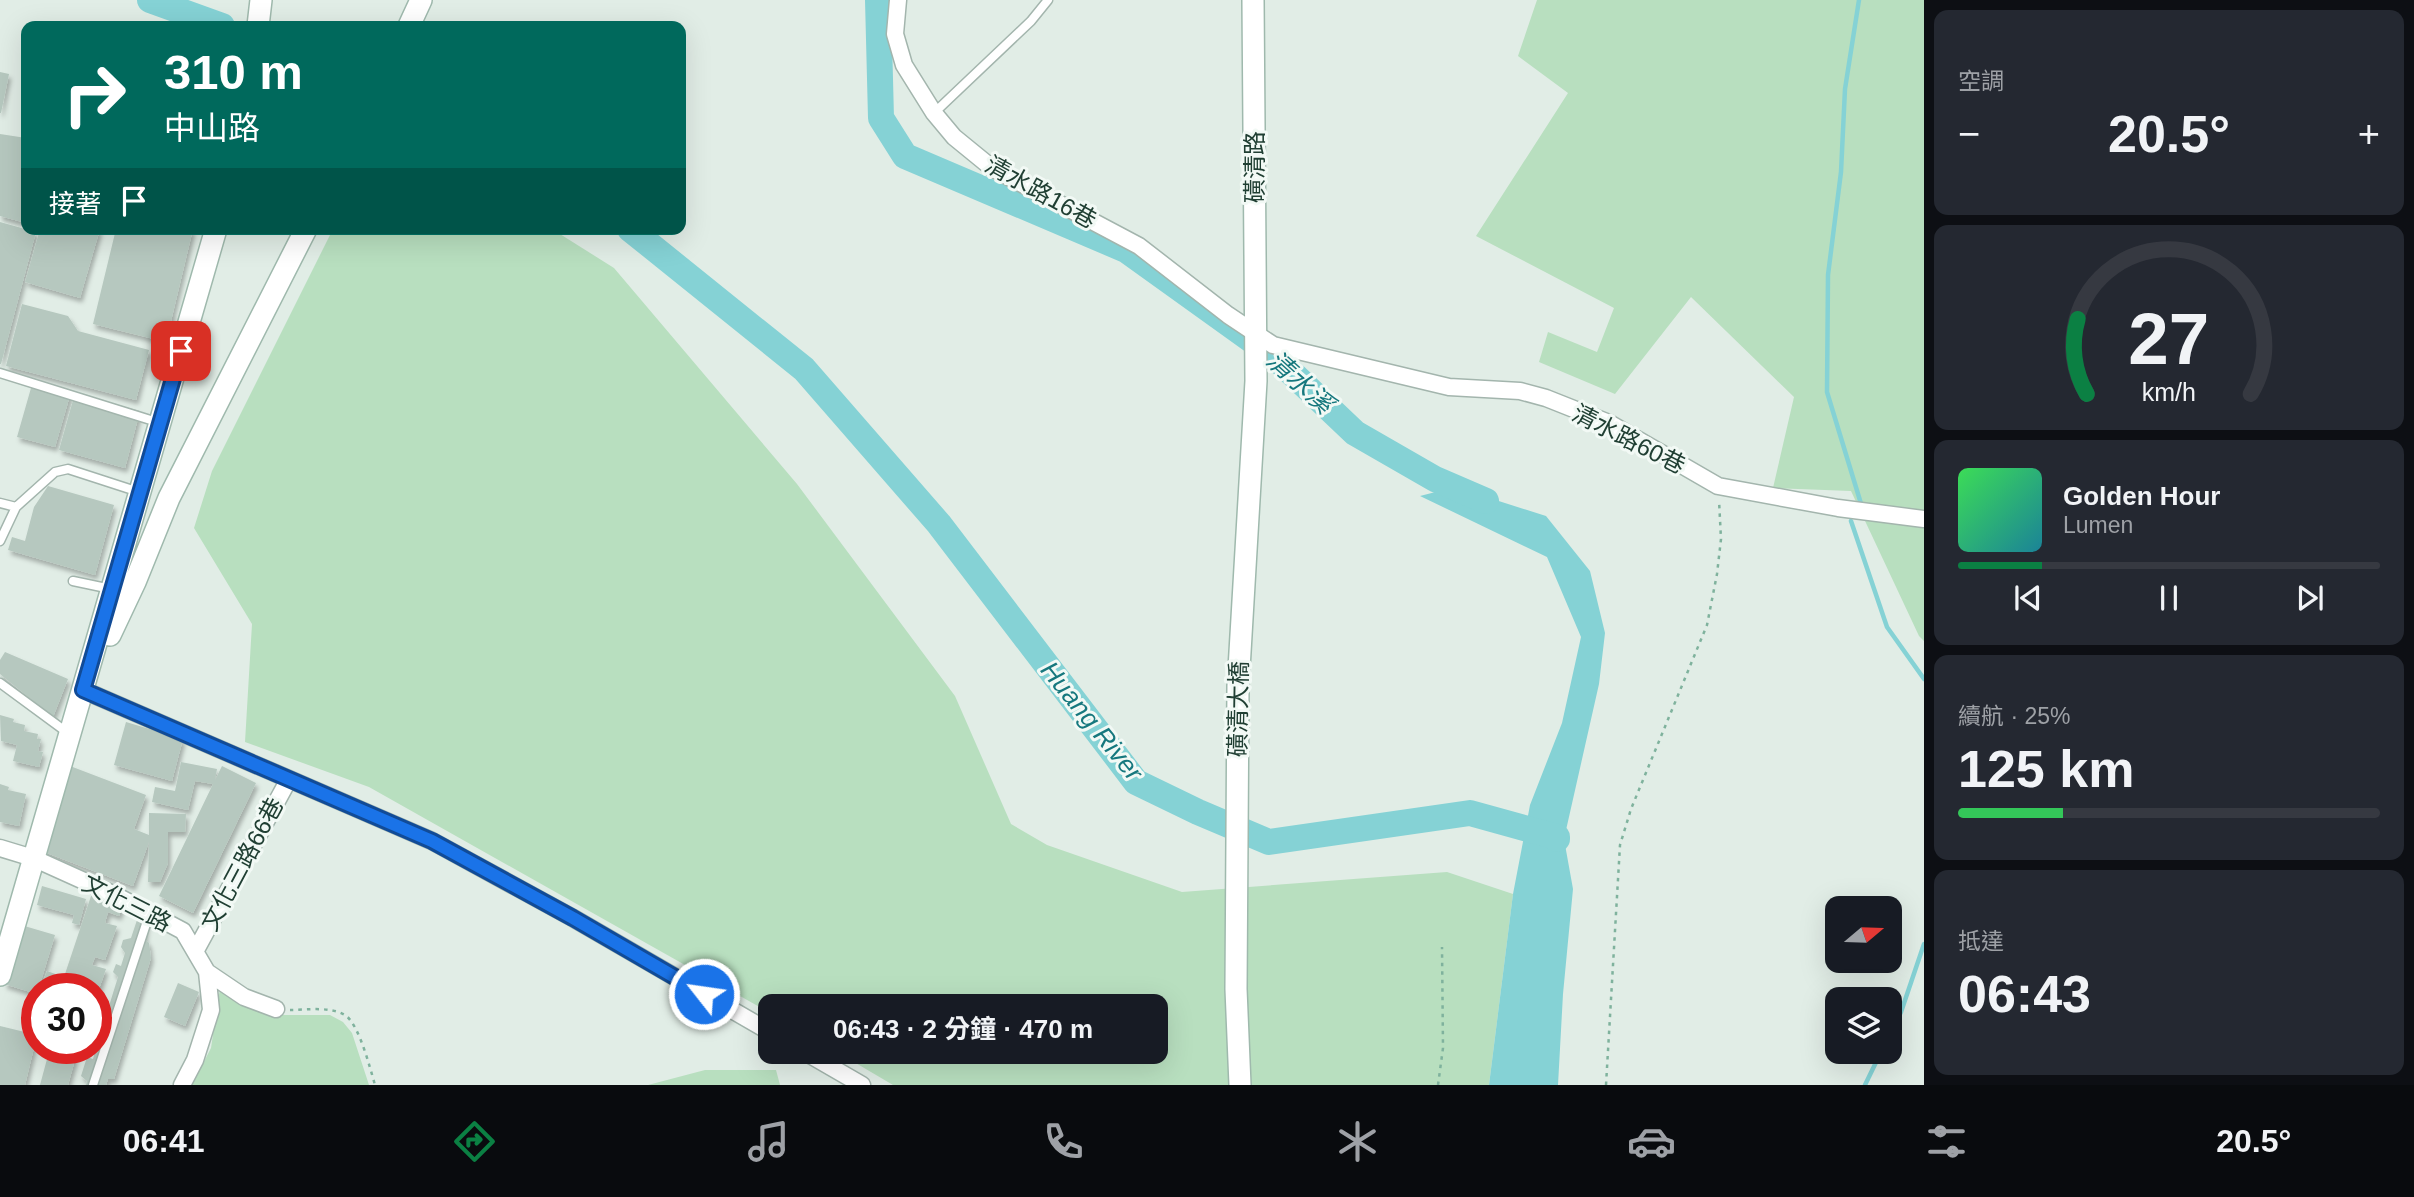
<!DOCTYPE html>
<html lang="zh-TW">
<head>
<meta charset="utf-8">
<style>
  :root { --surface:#171b24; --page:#242831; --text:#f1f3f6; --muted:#9ea1a6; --line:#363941; --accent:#0b8043 }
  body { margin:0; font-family:Arial,"Noto Sans TC",sans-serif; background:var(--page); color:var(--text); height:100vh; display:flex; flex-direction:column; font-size:26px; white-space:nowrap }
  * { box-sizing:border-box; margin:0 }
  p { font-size:23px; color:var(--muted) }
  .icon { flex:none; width:38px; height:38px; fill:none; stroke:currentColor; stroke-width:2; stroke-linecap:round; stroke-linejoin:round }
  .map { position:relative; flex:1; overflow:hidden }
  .details { display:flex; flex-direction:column; gap:10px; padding:10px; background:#0d0f14; width:490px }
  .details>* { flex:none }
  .hud { position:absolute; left:21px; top:21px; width:665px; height:214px; border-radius:14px; box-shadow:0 7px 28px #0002; background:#00695c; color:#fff; overflow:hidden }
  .needle { width:46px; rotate:71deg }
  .controls { position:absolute; left:1825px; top:896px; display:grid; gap:14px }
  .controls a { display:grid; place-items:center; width:77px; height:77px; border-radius:14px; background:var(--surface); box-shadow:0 7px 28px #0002; font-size:35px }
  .speed { position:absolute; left:21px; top:973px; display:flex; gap:14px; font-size:35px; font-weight:700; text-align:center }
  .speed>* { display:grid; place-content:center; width:91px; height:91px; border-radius:50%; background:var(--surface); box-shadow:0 7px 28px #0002; line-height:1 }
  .speed .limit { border:10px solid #d22; background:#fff; color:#111 }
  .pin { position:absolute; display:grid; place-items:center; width:60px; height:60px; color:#fff; margin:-30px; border-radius:14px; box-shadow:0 4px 10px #0006 }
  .me { position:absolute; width:77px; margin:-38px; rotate:300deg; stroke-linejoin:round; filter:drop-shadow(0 0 5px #0008) }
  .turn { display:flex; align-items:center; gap:24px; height:147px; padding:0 28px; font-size:32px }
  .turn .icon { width:91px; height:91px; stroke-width:2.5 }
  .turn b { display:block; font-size:49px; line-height:60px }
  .then { display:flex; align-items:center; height:66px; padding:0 28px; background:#0003; gap:14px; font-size:26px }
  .big { font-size:52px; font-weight:700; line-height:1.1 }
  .details .tile { flex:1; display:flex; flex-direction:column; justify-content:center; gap:10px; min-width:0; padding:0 24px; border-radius:14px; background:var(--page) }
  .details .dial { align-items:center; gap:0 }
  .dial svg { height:182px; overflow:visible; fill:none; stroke:var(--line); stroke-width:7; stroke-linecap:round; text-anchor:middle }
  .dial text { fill:var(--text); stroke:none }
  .song { display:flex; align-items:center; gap:21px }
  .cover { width:84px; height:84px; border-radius:10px; background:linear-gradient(135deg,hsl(130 70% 55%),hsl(190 70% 35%)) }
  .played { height:7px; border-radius:4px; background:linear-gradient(90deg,var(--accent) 20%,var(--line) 20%) }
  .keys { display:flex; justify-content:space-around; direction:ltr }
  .heat { display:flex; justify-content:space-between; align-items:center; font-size:38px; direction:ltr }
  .charge { height:10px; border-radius:5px; background:linear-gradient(90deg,#34c759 25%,var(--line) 0) }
  .trip { position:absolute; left:758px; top:994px; width:410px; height:70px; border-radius:14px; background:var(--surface); box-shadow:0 7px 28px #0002; font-weight:700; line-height:70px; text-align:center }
  .dock { display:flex; height:112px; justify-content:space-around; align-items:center; background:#090b0e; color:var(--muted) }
  .dock .icon { width:49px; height:49px }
  .dock .active { color:var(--accent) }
  .dock b { font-size:32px; color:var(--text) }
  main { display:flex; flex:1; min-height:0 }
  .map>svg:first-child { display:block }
</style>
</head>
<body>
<main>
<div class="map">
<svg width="1924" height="1085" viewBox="0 0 1924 1085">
  <defs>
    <filter id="shadow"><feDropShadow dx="2.5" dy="4.5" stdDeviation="2" flood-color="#0004"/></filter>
  </defs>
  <rect width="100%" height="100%" fill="#e1ede6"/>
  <path fill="#b8dfbf" d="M 1537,0 L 1924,0 L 1924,641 L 1919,636 L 1851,491 L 1773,488 L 1794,397 L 1691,297 L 1615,394 L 1539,362 L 1548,332 L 1597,352 L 1614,308 L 1476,236 L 1568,93 L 1518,56 Z
    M 333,229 L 552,229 L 614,268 L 797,484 L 955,696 L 1011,824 L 1047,845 L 1182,892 L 1447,872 L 1513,894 L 1489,1085 L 893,1085 L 837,1052 L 1155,1052 L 1155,1006 L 770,1006 L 770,1013 L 369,787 L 245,742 L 252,624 L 194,528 L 212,471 Z
    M 220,988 L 279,1015 L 330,1015 L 343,1022 L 352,1033 L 369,1085 L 192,1085 L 211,1048 Z
    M 705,1070 L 776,1070 L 780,1085 L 648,1085 Z"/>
  <path fill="#85d2d5" d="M 1455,487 L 1546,516 L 1590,571 L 1605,633 L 1599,684 L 1564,839 L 1573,889 L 1563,994 L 1558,1085 L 1489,1085 L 1513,894 L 1530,805 L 1562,723 L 1581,637 L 1547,557 L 1420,496 Z"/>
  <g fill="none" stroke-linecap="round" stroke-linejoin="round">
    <path stroke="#85d2d5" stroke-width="4.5" d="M 1859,0 L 1845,89 L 1841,172 L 1828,275 L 1827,392 L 1862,507
      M 1851,521 L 1887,627 L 1924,679
      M 1890,1034 L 1901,1012 L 1924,944
      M 1865,1085 L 1881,1052"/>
    <path stroke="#85d2d5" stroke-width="26" d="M 150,0 L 222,26
      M 878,0 L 881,118 L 905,156 L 1126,250 L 1275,357 L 1355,433 L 1435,479 L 1486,501
      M 630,229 L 804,369 L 939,524 L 1136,782 L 1198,812 L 1269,842 L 1470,813 L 1557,837 L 1557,839"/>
  </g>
  <path fill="#b6c8bf" filter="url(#shadow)" d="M 0,72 L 9,74 L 1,113 L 0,113 Z
    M 0,134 L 26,138 L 26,223 L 0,216 Z
    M 0,222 L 36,232 L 1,364 L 0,364 Z
    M 40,229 L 100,229 L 80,298 L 25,282 Z
    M 116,229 L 193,229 L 166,342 L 93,324 Z
    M 22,304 L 68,316 L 78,331 L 149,350 L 136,400 L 6,366 Z
    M 33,381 L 71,392 L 55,447 L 17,437 Z
    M 75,393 L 140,411 L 125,468 L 59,450 Z
    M 48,486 L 114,505 L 95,575 L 8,550 L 12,537 L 25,541 L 34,507 Z
    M 5,652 L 68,679 L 53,717 L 0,674 L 0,660 Z
    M 0,715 L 14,719 L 13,722 L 25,725 L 24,731 L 38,734 L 37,739 L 41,739 L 38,751 L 43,752 L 39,767 L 13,761 L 17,745 L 1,741 Z
    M 126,722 L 183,739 L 172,781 L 114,765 Z
    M 181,762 L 217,769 L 215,780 L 222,766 L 256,783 L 193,913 L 159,896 L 213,784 L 195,781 L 188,810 L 152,802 L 155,787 L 175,791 Z
    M 70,766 L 146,795 L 134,829 L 149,835 L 149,813 L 186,814 L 185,832 L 168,832 L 168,863 L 160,882 L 148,882 L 149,842 L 133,886 L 39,850 Z
    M 0,784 L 9,787 L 8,790 L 26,794 L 19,826 L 0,822 Z
    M 42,886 L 86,899 L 79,925 L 72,923 L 74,915 L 37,905 Z
    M 94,887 L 125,898 L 119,916 L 108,912 L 105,923 L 117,926 L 105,960 L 95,957 L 92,965 L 106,969 L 98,992 L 96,989 L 75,983 L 73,989 L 40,989 L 47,971 L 64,977 Z
    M 138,917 L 147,921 L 145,939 L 149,943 L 151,958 L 114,1079 L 108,1079 L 106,1085 L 86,1085 L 87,1081 L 81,1076 L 87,1057 L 93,1059 L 96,1048 L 118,977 L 113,972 L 116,964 L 121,966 L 125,953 L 121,947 L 123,940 L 131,938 Z
    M 21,925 L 55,935 L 37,994 L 4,984 Z
    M 178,983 L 199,992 L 185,1026 L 164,1017 Z
    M 0,1026 L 37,1035 L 25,1085 L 0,1085 Z
    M 50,1048 L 71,1048 L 69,1054 L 76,1056 L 68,1085 L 40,1085 Z"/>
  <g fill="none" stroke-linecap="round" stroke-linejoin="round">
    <defs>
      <path id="lane" d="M 934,113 L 1031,21 L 1048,0
        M 0,373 L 157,422
        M 0,503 L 16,507
        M 0,541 L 16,507 L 55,472 L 68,469 L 139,492
        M 73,581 L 111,589
        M 0,683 L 68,733
        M 93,1085 L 150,912"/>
      <path id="street" d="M 898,0 L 895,34 L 904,65 L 934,113 L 954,137 L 992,168 L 1139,246 L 1228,315 L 1273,345 L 1449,387 L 1520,391 L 1546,398 L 1609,423 L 1718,486 L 1838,508 L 1924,519
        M 83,690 L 432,841 L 573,918 L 770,1032
        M 0,848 L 33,858 L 115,895 L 183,931 L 207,972 L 211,1010 L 195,1060 L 182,1085
        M 196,950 L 289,779
        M 207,972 L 244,997 L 276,1009
        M 805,1052 L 862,1085"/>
      <path id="secondary" d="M 258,26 L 261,0
        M 409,26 L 421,0
        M 110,635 L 135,582 L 169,498 L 306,229
        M 0,975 L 216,229
        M 1240,1085 L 1236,989 L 1238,686 L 1256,381 L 1253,0"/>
    </defs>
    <use href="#lane" stroke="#a3b5ad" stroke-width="11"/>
    <use href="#street" stroke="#a3b5ad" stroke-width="19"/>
    <use href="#secondary" stroke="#9fb9ad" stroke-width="24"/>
    <path stroke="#7fb29d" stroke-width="2.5" stroke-dasharray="3.5 5" stroke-linecap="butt" d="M 290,1010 C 306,1010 330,1006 345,1015 C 359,1024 370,1068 375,1085
      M 1438,1085 L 1443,1048 L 1442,947
      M 1606,1085 L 1620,845 L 1631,809 L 1707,625 L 1717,574 L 1721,539 L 1719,500"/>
    <use href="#lane" stroke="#fff" stroke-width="8"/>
    <use href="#street" stroke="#fff" stroke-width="16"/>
    <use href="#secondary" stroke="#fff" stroke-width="21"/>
  </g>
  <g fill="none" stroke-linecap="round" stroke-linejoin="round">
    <defs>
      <path id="route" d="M 181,351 L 83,690 L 432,841 L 573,918 L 704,994"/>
    </defs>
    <use href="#route" stroke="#114b97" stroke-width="18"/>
    <use href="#route" stroke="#1a73e8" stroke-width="12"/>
  </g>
  <g text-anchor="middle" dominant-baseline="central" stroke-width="6" stroke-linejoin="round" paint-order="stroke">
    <g font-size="24" fill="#203f33" stroke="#f2f9f5">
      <text transform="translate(1254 167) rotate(-90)">磺清路</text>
      <text transform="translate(1041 192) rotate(29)">清水路16巷</text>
      <text transform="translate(1629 439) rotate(27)">清水路60巷</text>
      <text transform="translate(1238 709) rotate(-89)">磺清大橋</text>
      <text transform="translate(242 864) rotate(-62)">文化三路66巷</text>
      <text transform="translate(127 903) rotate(27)">文化三路</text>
    </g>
    <g font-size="26" font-style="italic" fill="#16787e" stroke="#f2f9f5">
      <text transform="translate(1300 382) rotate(42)">清水溪</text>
      <text transform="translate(1092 721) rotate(51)">Huang River</text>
    </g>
  </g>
</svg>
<div class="controls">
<a><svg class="needle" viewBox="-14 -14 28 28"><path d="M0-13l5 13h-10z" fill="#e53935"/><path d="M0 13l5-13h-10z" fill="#9ea1a6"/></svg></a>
<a><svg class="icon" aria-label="layers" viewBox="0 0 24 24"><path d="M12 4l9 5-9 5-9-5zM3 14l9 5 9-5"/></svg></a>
</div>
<div class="speed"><div class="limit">30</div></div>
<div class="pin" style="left:181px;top:351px;background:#d93025"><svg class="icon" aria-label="arrive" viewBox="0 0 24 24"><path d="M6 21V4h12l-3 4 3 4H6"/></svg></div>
<svg class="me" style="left:704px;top:994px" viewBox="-20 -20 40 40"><circle r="17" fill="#1a73e8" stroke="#fff" stroke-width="3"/><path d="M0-11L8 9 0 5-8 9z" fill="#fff"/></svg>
<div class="trip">06:43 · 2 分鐘 · 470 m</div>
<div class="hud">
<div class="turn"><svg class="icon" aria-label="right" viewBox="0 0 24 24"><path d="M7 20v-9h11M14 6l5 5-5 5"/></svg><div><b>310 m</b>中山路</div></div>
<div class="then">接著<svg class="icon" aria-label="arrive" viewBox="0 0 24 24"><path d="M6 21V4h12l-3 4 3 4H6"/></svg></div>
</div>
</div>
<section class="details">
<div class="tile"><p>空調</p>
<div class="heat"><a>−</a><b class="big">20.5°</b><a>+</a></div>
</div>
<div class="tile dial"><svg viewBox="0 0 100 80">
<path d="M14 69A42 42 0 1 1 86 69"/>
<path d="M14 69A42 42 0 0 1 10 36" stroke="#0b8043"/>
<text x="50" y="56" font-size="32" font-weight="700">27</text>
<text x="50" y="72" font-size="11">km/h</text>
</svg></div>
<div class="tile">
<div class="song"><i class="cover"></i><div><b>Golden Hour</b><p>Lumen</p></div></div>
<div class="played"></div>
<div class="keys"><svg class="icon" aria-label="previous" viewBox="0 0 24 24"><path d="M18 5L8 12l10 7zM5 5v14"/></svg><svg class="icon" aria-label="pause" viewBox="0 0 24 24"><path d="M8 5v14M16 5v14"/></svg><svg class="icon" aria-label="next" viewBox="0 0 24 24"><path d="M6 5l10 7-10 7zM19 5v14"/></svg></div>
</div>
<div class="tile"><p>續航 · 25%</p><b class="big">125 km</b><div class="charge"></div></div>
<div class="tile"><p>抵達</p><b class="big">06:43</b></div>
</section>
</main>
<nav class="dock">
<b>06:41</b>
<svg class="icon active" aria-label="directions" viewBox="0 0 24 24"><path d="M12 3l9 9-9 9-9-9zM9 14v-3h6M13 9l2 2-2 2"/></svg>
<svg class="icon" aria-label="music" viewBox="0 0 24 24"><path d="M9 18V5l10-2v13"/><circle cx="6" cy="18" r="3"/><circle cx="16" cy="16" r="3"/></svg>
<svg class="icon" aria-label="phone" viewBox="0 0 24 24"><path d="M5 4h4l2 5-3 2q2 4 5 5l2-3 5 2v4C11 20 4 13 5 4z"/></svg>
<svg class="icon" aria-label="climate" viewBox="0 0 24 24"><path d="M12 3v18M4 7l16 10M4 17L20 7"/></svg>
<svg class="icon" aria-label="car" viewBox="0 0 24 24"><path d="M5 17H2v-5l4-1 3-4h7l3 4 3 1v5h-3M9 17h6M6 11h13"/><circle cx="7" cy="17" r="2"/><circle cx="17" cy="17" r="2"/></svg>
<svg class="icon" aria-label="filters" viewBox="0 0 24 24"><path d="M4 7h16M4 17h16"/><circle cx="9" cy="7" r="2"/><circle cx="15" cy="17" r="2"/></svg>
<b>20.5°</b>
</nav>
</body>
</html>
